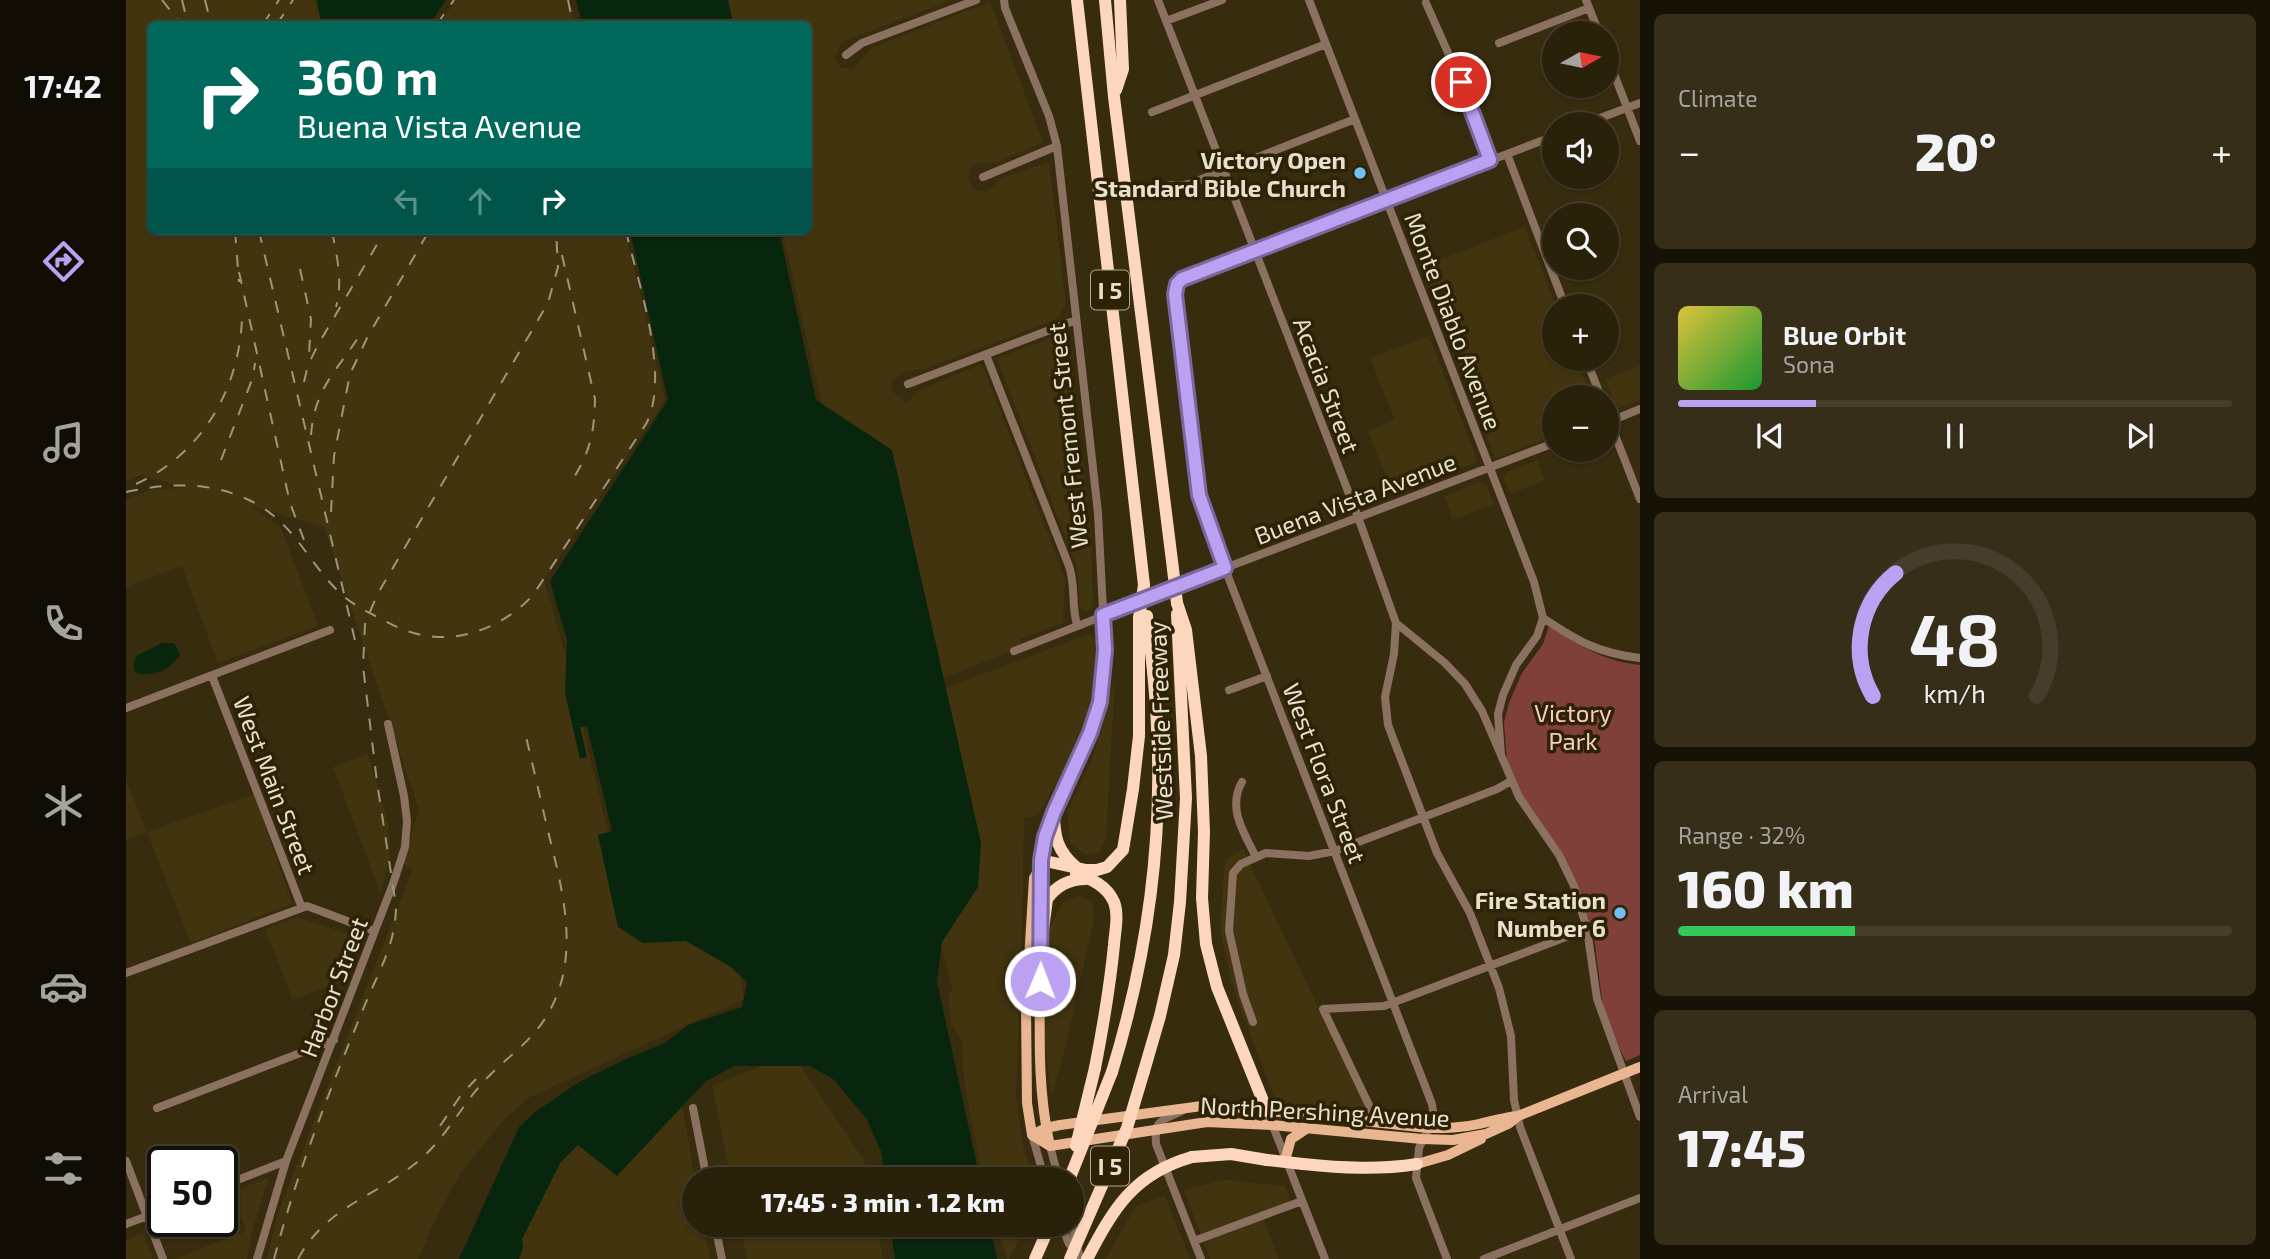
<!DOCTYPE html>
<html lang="en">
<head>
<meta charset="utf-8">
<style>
  :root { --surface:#2a210b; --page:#362e19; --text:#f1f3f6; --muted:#a5a39d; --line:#463e2c; --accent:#bca0f2 }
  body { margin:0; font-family:"Exo 2",sans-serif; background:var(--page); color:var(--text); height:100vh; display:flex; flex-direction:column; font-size:26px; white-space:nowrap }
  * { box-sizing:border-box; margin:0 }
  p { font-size:23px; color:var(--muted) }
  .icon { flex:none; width:38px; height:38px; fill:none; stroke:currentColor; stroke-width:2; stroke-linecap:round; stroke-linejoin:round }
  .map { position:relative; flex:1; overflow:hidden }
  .panel { display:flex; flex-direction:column; gap:14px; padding:14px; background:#171206; width:630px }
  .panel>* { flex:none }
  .top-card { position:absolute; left:21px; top:21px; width:665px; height:214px; border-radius:10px; box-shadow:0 2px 5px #0004,0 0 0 2px var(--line); background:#00695c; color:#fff; overflow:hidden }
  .needle { width:46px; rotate:81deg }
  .controls { position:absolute; left:1416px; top:21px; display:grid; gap:14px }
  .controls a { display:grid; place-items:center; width:77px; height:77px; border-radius:50%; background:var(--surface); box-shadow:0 2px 5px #0004,0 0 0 2px var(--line); font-size:35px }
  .speed { position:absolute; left:21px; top:1146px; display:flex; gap:14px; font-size:35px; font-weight:700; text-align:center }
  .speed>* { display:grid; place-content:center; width:91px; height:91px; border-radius:50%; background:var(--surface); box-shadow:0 2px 5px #0004,0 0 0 2px var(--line); line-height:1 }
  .speed .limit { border:4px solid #111; border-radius:10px; background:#fff; color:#111 }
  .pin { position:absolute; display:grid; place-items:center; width:60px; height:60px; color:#fff; margin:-30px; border:4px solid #fff; border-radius:50%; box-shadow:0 2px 7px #0007 }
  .me { position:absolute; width:77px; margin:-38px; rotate:1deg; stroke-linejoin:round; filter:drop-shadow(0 0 5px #0008) }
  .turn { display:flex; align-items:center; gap:24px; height:147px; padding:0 35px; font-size:32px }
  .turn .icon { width:91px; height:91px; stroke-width:2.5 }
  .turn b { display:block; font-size:49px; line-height:60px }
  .lanes { display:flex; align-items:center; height:66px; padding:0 35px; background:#0003; justify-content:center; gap:35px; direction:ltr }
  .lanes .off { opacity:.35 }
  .big { font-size:52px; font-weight:800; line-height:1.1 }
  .panel .card { flex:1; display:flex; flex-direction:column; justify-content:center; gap:10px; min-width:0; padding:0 24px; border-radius:10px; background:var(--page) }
  .panel .dial { align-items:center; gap:0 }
  .dial svg { height:182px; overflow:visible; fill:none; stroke:var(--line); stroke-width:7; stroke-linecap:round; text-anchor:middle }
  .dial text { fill:var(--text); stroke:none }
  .song { display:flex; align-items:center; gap:21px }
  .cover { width:84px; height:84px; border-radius:10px; background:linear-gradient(135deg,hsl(50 70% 55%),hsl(130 70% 35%)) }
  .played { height:7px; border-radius:4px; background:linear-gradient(90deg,var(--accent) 25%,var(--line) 25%) }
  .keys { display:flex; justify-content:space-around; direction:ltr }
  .heat { display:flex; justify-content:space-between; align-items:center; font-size:38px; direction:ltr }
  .charge { height:10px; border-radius:5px; background:linear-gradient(90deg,#34c759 32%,var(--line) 0) }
  .trip { position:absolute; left:556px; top:1167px; width:402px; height:70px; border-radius:35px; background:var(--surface); box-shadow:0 2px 5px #0004,0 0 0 2px var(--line); font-weight:800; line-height:70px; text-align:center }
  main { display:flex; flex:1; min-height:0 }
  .tab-bar { display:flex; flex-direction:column; width:126px; justify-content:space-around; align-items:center; background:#110d04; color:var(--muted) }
  .tab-bar .icon { width:49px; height:49px }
  .tab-bar .current { color:var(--accent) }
  .tab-bar b { font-size:32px; color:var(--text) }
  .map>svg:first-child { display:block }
</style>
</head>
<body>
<main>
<nav class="tab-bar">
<b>17:42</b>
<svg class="icon current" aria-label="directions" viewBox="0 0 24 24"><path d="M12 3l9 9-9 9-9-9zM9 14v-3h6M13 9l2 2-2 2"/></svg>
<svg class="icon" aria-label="music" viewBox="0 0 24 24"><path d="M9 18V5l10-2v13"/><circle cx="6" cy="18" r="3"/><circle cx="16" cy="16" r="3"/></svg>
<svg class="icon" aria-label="phone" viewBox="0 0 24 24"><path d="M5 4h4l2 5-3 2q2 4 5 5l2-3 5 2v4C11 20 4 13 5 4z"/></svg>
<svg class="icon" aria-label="climate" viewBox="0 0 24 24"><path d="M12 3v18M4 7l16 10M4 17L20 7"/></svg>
<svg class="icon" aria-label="car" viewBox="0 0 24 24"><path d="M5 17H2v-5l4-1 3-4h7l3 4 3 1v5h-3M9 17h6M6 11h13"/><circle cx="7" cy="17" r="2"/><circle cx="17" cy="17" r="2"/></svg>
<svg class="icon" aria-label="filters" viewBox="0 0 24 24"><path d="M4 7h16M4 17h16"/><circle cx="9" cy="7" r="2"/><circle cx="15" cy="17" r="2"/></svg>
</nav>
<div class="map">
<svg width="1514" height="1259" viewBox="0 0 1514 1259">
  <rect width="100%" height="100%" fill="#382c0f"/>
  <path fill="#42340e" d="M 0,0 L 189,0 L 196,24 L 24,24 L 24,231 L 499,231 L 539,400 L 418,580 L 442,664 L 497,896 L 614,971 L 618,999 L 402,1098 L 379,1119 L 334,1173 L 306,1227 L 292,1259 L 141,1259 L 152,1213 L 287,869 L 276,864 L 293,809 L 198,527 L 125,506 L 155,528 L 192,626 L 92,663 L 56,566 L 0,587 L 0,499 L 27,489 L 59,488 L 16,475 L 0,481 Z
    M 329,0 L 443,0 L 449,24 L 314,24 Z
    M 602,0 L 820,0 L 821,2 L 716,42 L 708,58 L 715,68 L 727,69 L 745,48 L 864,2 L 917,142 L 870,163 L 851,163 L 843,169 L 842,180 L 849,190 L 859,192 L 878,177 L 923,162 L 940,305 L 931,319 L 798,369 L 777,372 L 765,383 L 766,391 L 781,403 L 793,390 L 856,364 L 939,579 L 937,623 L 894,639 L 896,647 L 808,682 L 811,691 L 963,634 L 970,640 L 969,682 L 961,720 L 946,756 L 912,815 L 898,818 L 896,936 L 890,1099 L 898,1150 L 909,1179 L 857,1179 L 838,1082 L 836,1041 L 825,1024 L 822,994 L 827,991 L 787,841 L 699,417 L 656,231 L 682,231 L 682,24 L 607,24 Z
    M 1399,227 L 1430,306 L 1428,306 L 1428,359 L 1450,359 L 1465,397 L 1428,397 L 1428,436 L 1369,458 L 1297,266 Z
    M 937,334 L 943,339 L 965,534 L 967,605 L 960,612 L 954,607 L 951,568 L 871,358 Z
    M 1303,336 L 1352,462 L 1267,494 L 1242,431 L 1269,420 L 1244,358 Z
    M 1514,366 L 1514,400 L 1490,409 L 1479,379 Z
    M 1411,460 L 1419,480 L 1384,494 L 1378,479 L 1381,472 Z
    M 1354,482 L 1361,486 L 1368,504 L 1327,520 L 1318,496 Z
    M 989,680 L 980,837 L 974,852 L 960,855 L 944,844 L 941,812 L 965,762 Z
    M 242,754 L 262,823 L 264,854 L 255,894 L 207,767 Z
    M 0,780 L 21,832 L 128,794 L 166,904 L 65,943 L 21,832 L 0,839 Z
    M 1117,849 L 1242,1113 L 1157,1105 L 1148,1097 L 1106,984 L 1094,929 L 1099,860 Z
    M 953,896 L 966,902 L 968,918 L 938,1054 L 925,1098 L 918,1037 L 921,934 L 936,903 Z
    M 171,917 L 235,938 L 220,980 L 167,1000 L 139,929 Z
    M 667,1055 L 738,1160 L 742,1179 L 605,1179 L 586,1085 Z
    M 554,1094 L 569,1179 L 569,1225 L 578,1225 L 584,1259 L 393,1259 L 397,1248 L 396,1239 L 434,1163 L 465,1132 Z
    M 143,1177 L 127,1228 L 121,1259 L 48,1259 L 120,1231 L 106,1192 Z
    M 1099,1180 L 1159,1186 L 1166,1204 L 1136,1216 L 1153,1259 L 1084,1259 L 1058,1190 Z
    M 1039,1196 L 1064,1259 L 979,1259 L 1010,1206 Z
    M 614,1225 L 750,1225 L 757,1259 L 621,1259 Z
    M 870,1225 L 900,1225 L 883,1259 L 881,1259 Z
    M 17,1233 L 27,1259 L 0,1259 L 0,1240 Z"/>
  <path fill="#7f403a" d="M 1423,626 C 1454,646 1477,661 1514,665 L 1514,1055 L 1500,1061 L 1484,1030 L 1477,1007 L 1468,937 L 1454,894 L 1399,806 L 1381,763 L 1378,722 L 1383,703 L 1396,673 L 1417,644 Z"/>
  <path fill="#08250e" d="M 192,0 L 320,0 L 304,24 L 196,24 L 191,3 Z
    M 450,0 L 602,0 L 607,24 L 456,24 Z
    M 504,231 L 653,231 L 690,400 L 766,450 L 855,843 L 852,887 L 816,942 L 811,982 L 854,1179 L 759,1179 L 755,1151 L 740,1118 L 707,1079 L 684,1066 L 608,1066 L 580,1081 L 491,1176 L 452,1145 L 434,1163 L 396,1239 L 397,1248 L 393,1259 L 333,1259 L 393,1127 L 409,1112 L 453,1082 L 502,1058 L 539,1043 L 562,1025 L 616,1007 L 621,982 L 605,967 L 560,941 L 517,943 L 492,927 L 472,835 L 486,831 L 461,726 L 454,727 L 461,757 L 454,759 L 439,693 L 441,640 L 424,581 L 542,400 Z
    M 36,643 L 48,643 L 54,654 C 47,669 25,679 9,672 L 8,664 L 10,656 Z
    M 764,1225 L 864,1225 L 871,1259 L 769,1259 Z"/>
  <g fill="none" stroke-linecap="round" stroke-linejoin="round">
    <path stroke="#8b7260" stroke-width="8" d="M 878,0 L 879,8 L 923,116 L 931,146 L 972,513 L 979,650 L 974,702 L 964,733 L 928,812 L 919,837 L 915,860
      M 1032,0 L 1232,517 L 1270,623 L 1319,663 L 1339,684 L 1356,711 L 1375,755
      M 1183,0 L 1408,582 L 1417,618
      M 1460,0 L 1473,33
      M 1300,3 L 1335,82 L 1365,160
      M 1040,21 L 1096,0
      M 1373,43 L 1463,8
      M 1480,53 L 1514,141
      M 720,55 L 736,43 L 850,0
      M 1026,112 L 1200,44
      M 1458,124 L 1514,103
      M 1381,154 L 1439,306
      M 857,177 L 931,146
      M 1043,185 L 1053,186 L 1063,184 L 1229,119
      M 860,355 L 943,566 C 950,587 945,604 951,625
      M 1460,359 L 1475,397
      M 782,384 L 950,320
      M 1480,412 L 1514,499
      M 1480,423 L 1514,409
      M 1417,618 L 1411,636 L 1390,665 L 1377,695 L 1372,714 L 1375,755 L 1393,797 L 1433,855 L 1448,886 L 1461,929 L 1471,999 L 1514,1117
      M 1417,618 C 1452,641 1471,653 1514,658
      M 1270,623 L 1268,654 L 1259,697 L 1262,725 L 1311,853 L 1344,913 L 1373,988 L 1385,1036 L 1388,1100 L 1394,1127 L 1445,1259
      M 888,651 L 1099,568 L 1428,443
      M 86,676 L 176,908
      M 1103,690 L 1141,676
      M 0,708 L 204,630
      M 1116,782 C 1101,808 1118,833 1130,857
      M 0,973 L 181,906 L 248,931
      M 1127,1022 L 1117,994 L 1103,931 L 1107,873 L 1115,864 L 1140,853 L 1183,856 L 1209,851 L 1371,789 L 1385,781
      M 31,1108 L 208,1040
      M 567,1108 L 581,1180
      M 1056,1111 C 1036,1121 1028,1118 1030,1144 L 1075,1259
      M 1141,1111 L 1199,1259
      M 1251,1122 L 1197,1009 L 1258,1006 L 1461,929
      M 906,1135 L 919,1180
      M 924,1146 L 933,1180
      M 0,1161 L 37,1259
      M 96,1186 L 160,1161
      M 0,1224 L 37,1210
      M 589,1225 L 596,1259
      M 935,1225 L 943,1244 L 949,1251
      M 946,1225 L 954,1259
      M 1068,1241 L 1176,1201
      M 131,1259 L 160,1161 L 267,884 L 279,847 L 281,821 L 278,796 L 262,724
      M 1321,1259 L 1290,1178 L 1293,1148 L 1308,1118 L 1306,1104 L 1074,504 L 1049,290 L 1050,284 L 1056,279 L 1428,136
      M 1358,1259 L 1514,1198"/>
    <path stroke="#eab691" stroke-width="10" d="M 914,912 L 916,878 L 915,860
      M 914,948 C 915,1015 909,1080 924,1146
      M 906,1135 L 924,1146 L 1081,1122 L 1146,1125 L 1296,1139 L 1327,1140 L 1360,1134 L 1382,1124 L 1392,1116 L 1514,1067
      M 906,1135 L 920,1128 L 934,1125 L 1076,1106 L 1098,1106 L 1302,1128 C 1320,1128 1336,1128 1353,1124 C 1367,1121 1378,1117 1392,1116
      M 906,1135 L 901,1103 L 900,1008 L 908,878 L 914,868
      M 1160,1157 L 1165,1139 L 1180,1129
      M 1291,1164 L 1322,1155 L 1355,1139"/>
    <path stroke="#fdd7bd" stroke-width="12" d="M 951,0 L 1018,585
      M 979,0 L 988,97 L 1047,569
      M 990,90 L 997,69 L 994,0
      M 1051,603 L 1060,630 L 1075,756 L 1078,832 L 1076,898 L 1080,944 L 1091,987 L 1141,1111
      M 928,812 C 928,836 931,851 950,867
      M 915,860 L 960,870 L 971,870 L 981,867 L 997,850 L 1007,789 L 1013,736 L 1013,618
      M 950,874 C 966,879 981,886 988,902 C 993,915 989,931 988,945 C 984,986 977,1027 969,1068
      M 914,953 L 921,899 C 931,885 944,879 960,879
      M 1018,1071 L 1034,1016 L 1048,955 L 1054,902 L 1060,798 L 1051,614
      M 986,1072 C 1020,961 1037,843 1031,728 C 1030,690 1025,653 1021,616
      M 1066,1157 L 1105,1154 L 1141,1160
      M 1177,1164 C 1216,1168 1253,1170 1291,1164
      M 909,1259 L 924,1225"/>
    <path stroke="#9e957f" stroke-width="2" stroke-dasharray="12 12" stroke-linecap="butt" d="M 36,0 L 55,24
      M 56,0 L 62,24
      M 79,0 L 85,24
      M 442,0 L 447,24
      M 137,24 L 153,0
      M 151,24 L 167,0
      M 311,24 L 328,0
      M 109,231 L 113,282
      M 133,231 L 231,649
      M 206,231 C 211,257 217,281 210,307
      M 436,255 L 469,399 C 468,436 464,452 444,484
      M 174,269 L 185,319 L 183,355
      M 113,272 L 164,503 L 178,540
      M 178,382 L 182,365 L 193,343 L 259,231
      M 185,435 C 189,386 211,372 235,333
      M 95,460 L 127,377 L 129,363
      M 10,484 C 76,454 114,388 116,317
      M 0,492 C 46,482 92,481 134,506 C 171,529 183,563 213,592 C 224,603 238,610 253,618 C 268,626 284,634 302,636 C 340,642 382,623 407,595 L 520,424 C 545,376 512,283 500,231
      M 205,512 L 208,456 L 224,374 L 242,336 L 303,231
      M 314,1126 L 335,1095 L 350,1079
      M 148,1259 C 170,1175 203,1092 236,1012 C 250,976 270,946 270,906 L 251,782 L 237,666 L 239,624 L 251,595 L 422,303 L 432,267 L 430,231
      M 172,1259 C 200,1207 247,1198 290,1163 C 320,1139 335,1105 361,1078 C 381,1057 405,1042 420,1017 C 456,959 437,892 422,831 C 414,797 406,762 398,728"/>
    <path stroke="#fdd7bd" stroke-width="12" d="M 1047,569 L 1051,603
      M 1013,618 L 1018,585
      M 950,1146 L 969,1068
      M 1141,1160 L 1177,1164
      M 943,1180 L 986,1072
      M 944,1259 L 1001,1128 L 1018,1071
      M 961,1259 C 988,1208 1007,1174 1066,1157"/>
  </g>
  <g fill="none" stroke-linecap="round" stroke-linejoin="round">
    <defs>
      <path id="route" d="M 914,981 L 915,860 L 919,837 L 928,812 L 964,733 L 974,702 L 979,650 L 977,615 L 1099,568 L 1073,495 L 1049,294 L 1051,284 L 1056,279 L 1364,160 L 1335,82"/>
    </defs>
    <use href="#route" stroke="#7a689d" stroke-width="18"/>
    <use href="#route" stroke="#bca0f2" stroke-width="12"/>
  </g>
  <g fill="#71c1f5" stroke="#2e2205" stroke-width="2.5">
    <circle cx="1234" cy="173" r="7"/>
    <circle cx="1494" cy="913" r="7"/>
  </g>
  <g text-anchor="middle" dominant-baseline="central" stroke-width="7" stroke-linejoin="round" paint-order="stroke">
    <g fill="#2e2205" stroke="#b0a792" stroke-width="2">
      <rect x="965" y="270.5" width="38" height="39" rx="5"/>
      <rect x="965" y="1146.5" width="38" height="39" rx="5"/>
    </g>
    <g font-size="23" font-weight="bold" fill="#e7e0cf">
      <text x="984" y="290">I 5</text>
      <text x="984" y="1166">I 5</text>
    </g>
    <g font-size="24" font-weight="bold" fill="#e7e0cf" stroke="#2e2205" text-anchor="end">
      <text x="1220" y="159">Victory Open<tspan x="1220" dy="28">Standard Bible Church</tspan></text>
      <text x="1480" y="899">Fire Station<tspan x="1480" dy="28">Number 6</tspan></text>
    </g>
    <g font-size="24" fill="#e7e0cf" stroke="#2e2205">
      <text transform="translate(1328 321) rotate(69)">Monte Diablo Avenue</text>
      <text transform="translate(1201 385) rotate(69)">Acacia Street</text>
      <text transform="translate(941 436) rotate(-96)">West Fremont Street</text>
      <text transform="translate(1229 498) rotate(-21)">Buena Vista Avenue</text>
      <text transform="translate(1034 721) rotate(-92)">Westside Freeway</text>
      <text transform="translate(1199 773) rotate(69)">West Flora Street</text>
      <text transform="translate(149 785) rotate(69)">West Main Street</text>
      <text transform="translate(207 987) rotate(-69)">Harbor Street</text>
      <text transform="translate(1199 1111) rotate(3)">North Pershing Avenue</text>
    </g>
    <g font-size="24" fill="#f7ccc7" stroke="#2e2205">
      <text x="1447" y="712">Victory<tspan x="1447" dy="28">Park</tspan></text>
    </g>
  </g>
</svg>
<div class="controls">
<a><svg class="needle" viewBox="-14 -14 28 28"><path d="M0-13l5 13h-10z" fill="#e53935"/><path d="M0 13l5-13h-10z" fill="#a5a39d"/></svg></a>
<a><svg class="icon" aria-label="sound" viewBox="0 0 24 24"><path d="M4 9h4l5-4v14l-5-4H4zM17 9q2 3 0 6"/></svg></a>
<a><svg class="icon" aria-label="search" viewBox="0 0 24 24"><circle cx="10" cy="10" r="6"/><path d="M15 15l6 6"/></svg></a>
<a>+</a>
<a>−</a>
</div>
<div class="speed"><div class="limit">50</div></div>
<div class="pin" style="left:1335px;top:82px;background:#d93025"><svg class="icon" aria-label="arrive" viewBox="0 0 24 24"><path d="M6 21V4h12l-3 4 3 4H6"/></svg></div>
<svg class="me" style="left:914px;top:981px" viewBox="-20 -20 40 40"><circle r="17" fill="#bca0f2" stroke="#fff" stroke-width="3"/><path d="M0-11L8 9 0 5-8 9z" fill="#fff"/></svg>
<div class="trip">17:45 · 3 min · 1.2 km</div>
<div class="top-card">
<div class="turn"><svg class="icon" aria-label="right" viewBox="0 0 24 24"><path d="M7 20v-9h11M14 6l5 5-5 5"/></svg><div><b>360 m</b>Buena Vista Avenue</div></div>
<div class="lanes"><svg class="icon off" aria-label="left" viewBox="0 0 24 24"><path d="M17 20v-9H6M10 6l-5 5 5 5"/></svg><svg class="icon off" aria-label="ahead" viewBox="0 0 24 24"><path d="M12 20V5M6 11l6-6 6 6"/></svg><svg class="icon" aria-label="right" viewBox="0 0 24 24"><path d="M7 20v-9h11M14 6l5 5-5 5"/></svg></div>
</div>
</div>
<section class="panel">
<div class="card"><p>Climate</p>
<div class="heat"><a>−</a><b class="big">20°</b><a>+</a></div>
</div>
<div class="card">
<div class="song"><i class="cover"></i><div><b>Blue Orbit</b><p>Sona</p></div></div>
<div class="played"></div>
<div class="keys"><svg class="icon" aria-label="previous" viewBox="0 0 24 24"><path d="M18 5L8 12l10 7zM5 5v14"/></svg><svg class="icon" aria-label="pause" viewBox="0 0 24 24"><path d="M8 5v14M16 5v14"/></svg><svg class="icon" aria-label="next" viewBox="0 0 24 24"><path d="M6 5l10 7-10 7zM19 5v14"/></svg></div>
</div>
<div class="card dial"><svg viewBox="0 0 100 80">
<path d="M14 69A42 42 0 1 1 86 69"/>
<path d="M14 69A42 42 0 0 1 24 15" stroke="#bca0f2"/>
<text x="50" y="56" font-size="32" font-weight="700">48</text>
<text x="50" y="72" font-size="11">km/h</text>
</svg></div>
<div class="card"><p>Range · 32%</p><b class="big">160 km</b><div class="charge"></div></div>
<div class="card"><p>Arrival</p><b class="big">17:45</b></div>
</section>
</main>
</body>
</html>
